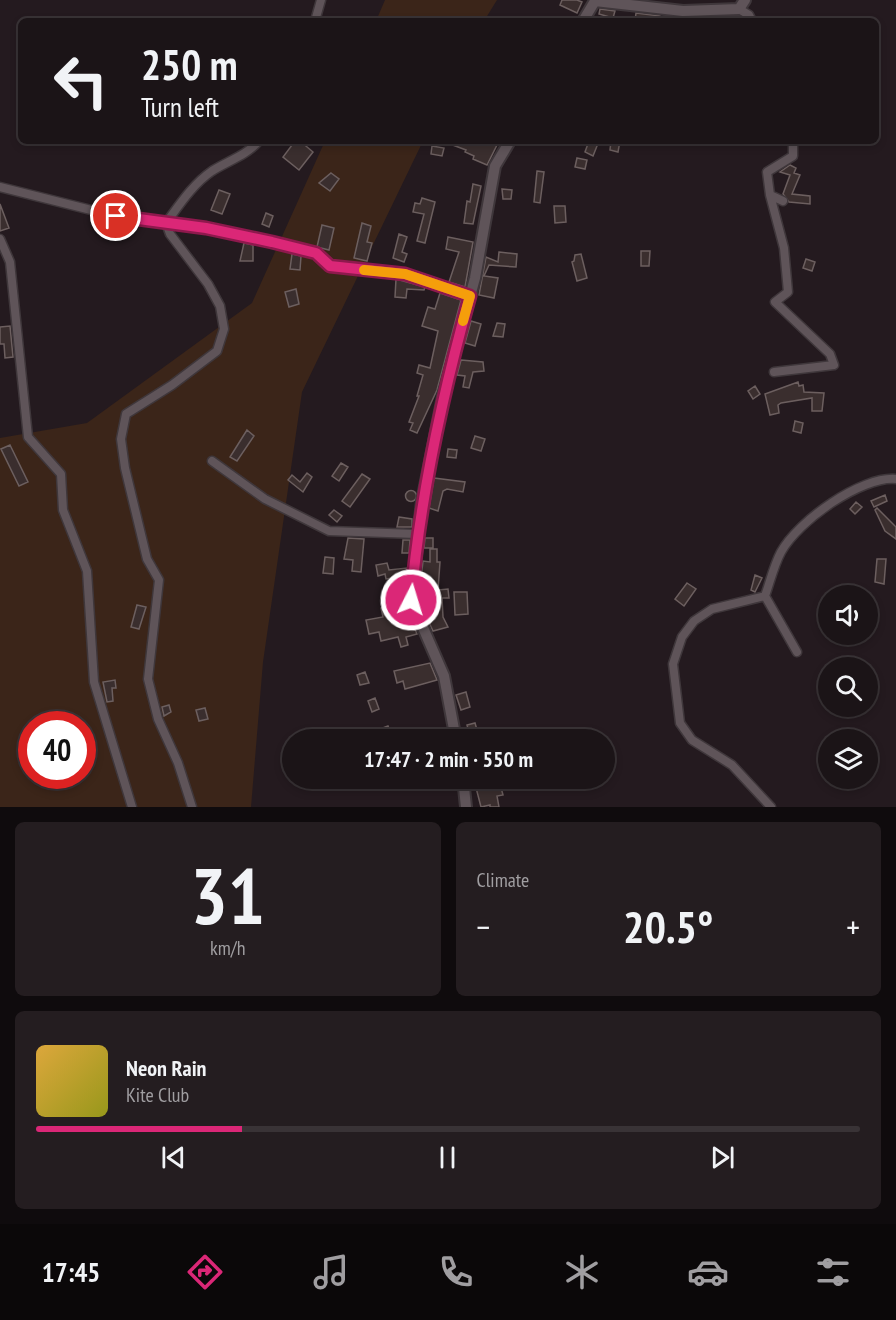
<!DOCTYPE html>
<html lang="en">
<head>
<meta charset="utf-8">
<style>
  :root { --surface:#1b1417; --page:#241d20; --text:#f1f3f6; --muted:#a09ea1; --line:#393336; --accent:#db2777 }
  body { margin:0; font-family:"PT Sans Narrow",sans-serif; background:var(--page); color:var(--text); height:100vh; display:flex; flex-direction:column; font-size:22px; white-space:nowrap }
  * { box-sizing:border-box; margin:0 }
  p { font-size:20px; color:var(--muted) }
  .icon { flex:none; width:33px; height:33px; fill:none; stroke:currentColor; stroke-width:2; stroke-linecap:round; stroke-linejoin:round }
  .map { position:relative; height:807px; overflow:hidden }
  .sheet { display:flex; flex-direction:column; gap:15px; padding:15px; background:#0f0b0d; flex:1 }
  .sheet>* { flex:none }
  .hud { position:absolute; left:18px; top:18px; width:861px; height:126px; border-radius:9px; box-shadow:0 3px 9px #0003,0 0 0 2px var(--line); background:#1b1417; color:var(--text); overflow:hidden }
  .controls { position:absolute; left:818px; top:585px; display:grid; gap:12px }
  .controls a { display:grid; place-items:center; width:60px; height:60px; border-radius:50%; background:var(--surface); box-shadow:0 3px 9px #0003,0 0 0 2px var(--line); font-size:30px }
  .speed { position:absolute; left:18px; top:711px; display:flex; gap:12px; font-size:30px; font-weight:700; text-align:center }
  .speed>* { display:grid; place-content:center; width:78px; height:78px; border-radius:50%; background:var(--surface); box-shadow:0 3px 9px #0003,0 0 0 2px var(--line); line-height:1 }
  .speed .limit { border:9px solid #d22; background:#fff; color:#111 }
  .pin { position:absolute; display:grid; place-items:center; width:51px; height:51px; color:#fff; margin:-26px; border:3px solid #fff; border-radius:50%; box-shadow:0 2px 6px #0007 }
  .me { position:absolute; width:66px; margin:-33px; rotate:5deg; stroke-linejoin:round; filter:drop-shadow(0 0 4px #0008) }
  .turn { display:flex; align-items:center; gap:21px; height:126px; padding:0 24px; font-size:27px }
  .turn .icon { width:78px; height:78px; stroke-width:2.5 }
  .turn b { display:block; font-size:42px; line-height:51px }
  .big { font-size:45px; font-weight:800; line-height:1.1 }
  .sheet .widget { flex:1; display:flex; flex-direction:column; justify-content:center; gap:9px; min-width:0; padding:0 21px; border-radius:9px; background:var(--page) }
  .sheet .dial { align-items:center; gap:0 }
  .dial b { font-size:78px; line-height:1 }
  .song { display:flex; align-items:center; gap:18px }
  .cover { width:72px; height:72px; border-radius:9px; background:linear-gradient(135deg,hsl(40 70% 55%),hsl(60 70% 35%)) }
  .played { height:6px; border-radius:3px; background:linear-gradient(90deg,var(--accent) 25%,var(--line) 25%) }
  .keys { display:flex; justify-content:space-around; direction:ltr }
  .heat { display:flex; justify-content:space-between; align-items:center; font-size:33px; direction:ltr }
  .sheet .tiles { flex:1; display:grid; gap:15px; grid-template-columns:1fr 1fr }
  .widget:last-child { grid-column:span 2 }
  .trip { position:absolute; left:282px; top:729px; width:333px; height:60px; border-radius:30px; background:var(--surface); box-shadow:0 3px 9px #0003,0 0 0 2px var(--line); font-weight:800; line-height:60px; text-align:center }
  .tab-bar { display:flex; height:96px; justify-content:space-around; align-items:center; background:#0b0809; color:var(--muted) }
  .tab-bar .icon { width:42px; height:42px }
  .tab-bar .selected { color:var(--accent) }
  .tab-bar b { font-size:27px; color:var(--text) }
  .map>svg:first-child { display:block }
</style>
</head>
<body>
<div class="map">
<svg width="896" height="807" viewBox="0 0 896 807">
  <rect width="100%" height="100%" fill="#241a1f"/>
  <path fill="#3b2519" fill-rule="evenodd" d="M 385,0 L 497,0 L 484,21 L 376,21 Z
    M 325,141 L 423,141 L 302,392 L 263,662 L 251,807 L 0,807 L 0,438 L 87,423 L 252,303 ZM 32,724 L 82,724 L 82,776 L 32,776 Z"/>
  <path fill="#3a2e2e" stroke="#6c5f5f" stroke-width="1.5" d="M 562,0 L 577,0 L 582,2 L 577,13 L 560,5 Z
    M 600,9 L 615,11 L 613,18 L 599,14 Z
    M 636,13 L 660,16 L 660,21 L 635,21 Z
    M 668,17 L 696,18 L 696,21 L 668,20 Z
    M 295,141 L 300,141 L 313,152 L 299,170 L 283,157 Z
    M 442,141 L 499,141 L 487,165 L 473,159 L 474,156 L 465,152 L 466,150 Z
    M 589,141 L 599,141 L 593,156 L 585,152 Z
    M 611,141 L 620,141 L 618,152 L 610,150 Z
    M 432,146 L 444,148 L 442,156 L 431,154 Z
    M 577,158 L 587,160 L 585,169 L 575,167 Z
    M 790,165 L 796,168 L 794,173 L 800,175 L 792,194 L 810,196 L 810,204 L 789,202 L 783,194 L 790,175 L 780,172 Z
    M 537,171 L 544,172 L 540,203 L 534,202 Z
    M 331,173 L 339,179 L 330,191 L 319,183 Z
    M 473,184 L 481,186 L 473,224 L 464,223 L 467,201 L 470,202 Z
    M 502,189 L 512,190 L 511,199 L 503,199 Z
    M 219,190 L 230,194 L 222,214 L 211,210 Z
    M 422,198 L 435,202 L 425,243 L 417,241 L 424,214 L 413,212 L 415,203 L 420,204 Z
    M 0,204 L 9,228 L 0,231 Z
    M 554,206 L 565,206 L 566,222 L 555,223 Z
    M 266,213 L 273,216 L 269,227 L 262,224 Z
    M 362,223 L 371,226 L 367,242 L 372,243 L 367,261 L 354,258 Z
    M 322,225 L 334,228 L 329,250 L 317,247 Z
    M 399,234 L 407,237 L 402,252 L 407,254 L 404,262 L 393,258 Z
    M 448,237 L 473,242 L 465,287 L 449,282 L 459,252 L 446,249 Z
    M 244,243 L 253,245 L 253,261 L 240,261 Z
    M 641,251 L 650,251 L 649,266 L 641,266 Z
    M 499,252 L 517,254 L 516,267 L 489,265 L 484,276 L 498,278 L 494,298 L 479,295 L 486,257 L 498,262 Z
    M 292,254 L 301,256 L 300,270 L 290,269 Z
    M 581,254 L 587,278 L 577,281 L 572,262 L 574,261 L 575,255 Z
    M 806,259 L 815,262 L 812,271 L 803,268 Z
    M 396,279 L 425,287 L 424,290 L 407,289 L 406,298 L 395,297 Z
    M 296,289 L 299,304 L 289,307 L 285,292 Z
    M 440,293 L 461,300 L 437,390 L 417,433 L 410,430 L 413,423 L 409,422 L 419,396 L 417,396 L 423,375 L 417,373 L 419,365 L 430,368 L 438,331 L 422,326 L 428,307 L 435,309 Z
    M 471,321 L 481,324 L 475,346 L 465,343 Z
    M 497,323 L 505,324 L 503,337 L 493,336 Z
    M 10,326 L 13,357 L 5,358 L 4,344 L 0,344 L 0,327 Z
    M 461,360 L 483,362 L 484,371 L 473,372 L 469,388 L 463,387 L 465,376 L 457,375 Z
    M 798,382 L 799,386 L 803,385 L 804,392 L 824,393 L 822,411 L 812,411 L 812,398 L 781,403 L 778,405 L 779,413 L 770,415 L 765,394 Z
    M 755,386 L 760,394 L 753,399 L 748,391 Z
    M 795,421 L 803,423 L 801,433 L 793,431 Z
    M 247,430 L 254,436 L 237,461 L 230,457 Z
    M 475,436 L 485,439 L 481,451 L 471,448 Z
    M 10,445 L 28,482 L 19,486 L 1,449 Z
    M 448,449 L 457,450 L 456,458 L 447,457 Z
    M 341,463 L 348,467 L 339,481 L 332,476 Z
    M 307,473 L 312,477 L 303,492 L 288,480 L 292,475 L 300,482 Z
    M 362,474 L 370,479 L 350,507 L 342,501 Z
    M 434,478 L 465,482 L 463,492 L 447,489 L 443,491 L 438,511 L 429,508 Z
    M405.5 496a5.5 5.5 0 1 1 11 0a5.5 5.5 0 1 1-11 0Z
    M 885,495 L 887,501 L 874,507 L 871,501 Z
    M 856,502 L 862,507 L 855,514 L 850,509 Z
    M 877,508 L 896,527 L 896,539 L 885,531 L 875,510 Z
    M 334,510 L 342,516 L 337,522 L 329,515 Z
    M 399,517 L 412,519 L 412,527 L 397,527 Z
    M 348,538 L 364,539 L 361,572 L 352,571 L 353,560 L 344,559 Z
    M 425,538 L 433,538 L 433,548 L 424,548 Z
    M 403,540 L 410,540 L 409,553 L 402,553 Z
    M 430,549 L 437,549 L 437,562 L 440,562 L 438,590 L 448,589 L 449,598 L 442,598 L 443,617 L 448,627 L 433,631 L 428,620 L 424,579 L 421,579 L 423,561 L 430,562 Z
    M 325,557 L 334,558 L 333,574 L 323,573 Z
    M 877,559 L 886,559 L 884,584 L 875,582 Z
    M 387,563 L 389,570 L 407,568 L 406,576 L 386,579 L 385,574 L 378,576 L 376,565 Z
    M 755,575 L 762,578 L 755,592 L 751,590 Z
    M 687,583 L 696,589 L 684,606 L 675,599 Z
    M 454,592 L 467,592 L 468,614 L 455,615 Z
    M 394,597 L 395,602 L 404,601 L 408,625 L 413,624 L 417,634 L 406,637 L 408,645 L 401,647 L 398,637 L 381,641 L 379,632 L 369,634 L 366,620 L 383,617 L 381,608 L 386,607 L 385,598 Z
    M 137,605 L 146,607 L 139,629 L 131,627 Z
    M 430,663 L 437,680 L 405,689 L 403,681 L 397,683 L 394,671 Z
    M 365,672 L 369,683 L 360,685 L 357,675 Z
    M 115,680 L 116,688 L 112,688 L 113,701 L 107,702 L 103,682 Z
    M 466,692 L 470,707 L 461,710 L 456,695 Z
    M 375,698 L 379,709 L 372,712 L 368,701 Z
    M 169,705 L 171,712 L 164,716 L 162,707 Z
    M 205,708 L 208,719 L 199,721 L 196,710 Z
    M 475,723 L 480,740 L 471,740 L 467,725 Z
    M 388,726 L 394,740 L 379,740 L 375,731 Z
    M 483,779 L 484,788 L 500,784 L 503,795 L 497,796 L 499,807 L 490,807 L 490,805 L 481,807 L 474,780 Z"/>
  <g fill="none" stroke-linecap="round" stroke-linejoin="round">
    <defs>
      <path id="minor" d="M 739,9 L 749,15 L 752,21
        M 315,21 L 321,0
        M 0,187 L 115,216 L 206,228 L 272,242 L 316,253 L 330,266 L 405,274 L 470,296
        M 770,195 L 784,248 L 788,292 L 775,302 L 830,354 L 834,365 L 774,372
        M 783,201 L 770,195 L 767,172 L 793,156 L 793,141
        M 0,239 L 10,262 L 28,437 L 61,474 L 63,510 L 87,571 L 94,682 L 132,807
        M 212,461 L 265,499 L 329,531 L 417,534
        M 765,596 L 797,652
        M 192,807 L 178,763 L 158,719 L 148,679 L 159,580 L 147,559 L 125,468 L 121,439 L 126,414 L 172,385 L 217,351 L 224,329 L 220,306 L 208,284 L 170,234 L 166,223 C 180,204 193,184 212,171 C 228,161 247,155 259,141
        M 771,807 L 732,765 L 692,740 L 680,723 L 673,664 L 682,637 L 694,621 L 712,609 L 765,596 C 770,582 774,565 781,552 C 798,521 861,476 896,479"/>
      <path id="tertiary" d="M 583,21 L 595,1 L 683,11 L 739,9 L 745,0
        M 456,740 L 444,676 L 411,600 L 422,501 L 443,396 L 475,278 L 495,166 L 510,141
        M 463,778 L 466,807"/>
    </defs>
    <use href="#minor" stroke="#3f373b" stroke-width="11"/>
    <use href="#tertiary" stroke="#3f373b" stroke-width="14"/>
    <use href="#minor" stroke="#5f5459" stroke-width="8"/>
    <use href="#tertiary" stroke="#5f5459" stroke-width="10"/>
  </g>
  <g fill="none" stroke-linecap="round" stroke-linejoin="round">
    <defs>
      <path id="route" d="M 116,216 L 206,228 L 272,242 L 316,253 L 330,266 L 405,274 L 470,296 C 442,396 420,496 411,600"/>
    </defs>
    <use href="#route" stroke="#8e194d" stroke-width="15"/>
    <use href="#route" stroke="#db2777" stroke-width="10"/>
    <path stroke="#f59e0b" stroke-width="10" d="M 364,270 L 405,274 L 470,296 L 463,321"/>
  </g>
</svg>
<div class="controls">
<a><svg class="icon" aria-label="sound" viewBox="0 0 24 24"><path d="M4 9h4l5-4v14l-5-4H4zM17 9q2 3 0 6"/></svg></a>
<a><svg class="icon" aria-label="search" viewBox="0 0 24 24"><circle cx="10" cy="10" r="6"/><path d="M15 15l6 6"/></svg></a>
<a><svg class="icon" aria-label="layers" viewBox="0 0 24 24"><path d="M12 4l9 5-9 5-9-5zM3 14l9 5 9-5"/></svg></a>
</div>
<div class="speed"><div class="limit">40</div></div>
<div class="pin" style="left:116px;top:216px;background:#d93025"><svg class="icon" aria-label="arrive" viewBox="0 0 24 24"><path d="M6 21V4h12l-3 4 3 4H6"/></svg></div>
<svg class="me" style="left:411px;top:600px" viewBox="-20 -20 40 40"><circle r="17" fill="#db2777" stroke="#fff" stroke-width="3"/><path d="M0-11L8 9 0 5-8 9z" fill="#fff"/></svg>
<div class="trip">17:47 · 2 min · 550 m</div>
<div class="hud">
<div class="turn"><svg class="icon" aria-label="left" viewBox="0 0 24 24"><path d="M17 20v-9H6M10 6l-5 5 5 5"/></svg><div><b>250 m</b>Turn left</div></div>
</div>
</div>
<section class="sheet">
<div class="tiles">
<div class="widget dial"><b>31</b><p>km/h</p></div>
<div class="widget"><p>Climate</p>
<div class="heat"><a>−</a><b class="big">20.5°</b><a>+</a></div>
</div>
<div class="widget">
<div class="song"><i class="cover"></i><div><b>Neon Rain</b><p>Kite Club</p></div></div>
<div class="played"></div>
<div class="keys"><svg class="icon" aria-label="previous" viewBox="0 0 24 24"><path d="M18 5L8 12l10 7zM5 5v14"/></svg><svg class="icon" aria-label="pause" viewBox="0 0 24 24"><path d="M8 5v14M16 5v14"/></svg><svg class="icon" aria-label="next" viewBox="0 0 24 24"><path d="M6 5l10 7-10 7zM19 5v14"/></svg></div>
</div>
</div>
</section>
<nav class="tab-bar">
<b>17:45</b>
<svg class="icon selected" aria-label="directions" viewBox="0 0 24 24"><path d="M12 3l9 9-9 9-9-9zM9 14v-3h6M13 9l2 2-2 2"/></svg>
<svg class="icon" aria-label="music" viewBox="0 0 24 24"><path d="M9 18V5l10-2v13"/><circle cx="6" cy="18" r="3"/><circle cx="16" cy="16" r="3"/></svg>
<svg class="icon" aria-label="phone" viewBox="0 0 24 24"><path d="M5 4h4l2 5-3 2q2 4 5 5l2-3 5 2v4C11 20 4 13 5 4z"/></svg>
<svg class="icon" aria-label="climate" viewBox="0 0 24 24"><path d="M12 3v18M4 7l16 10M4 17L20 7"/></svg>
<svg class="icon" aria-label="car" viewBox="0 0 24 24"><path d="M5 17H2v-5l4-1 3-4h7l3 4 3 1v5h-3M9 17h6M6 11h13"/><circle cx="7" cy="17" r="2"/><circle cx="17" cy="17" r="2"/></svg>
<svg class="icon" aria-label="filters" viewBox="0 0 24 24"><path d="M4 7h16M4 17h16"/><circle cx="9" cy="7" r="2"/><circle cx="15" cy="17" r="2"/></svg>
</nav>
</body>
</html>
